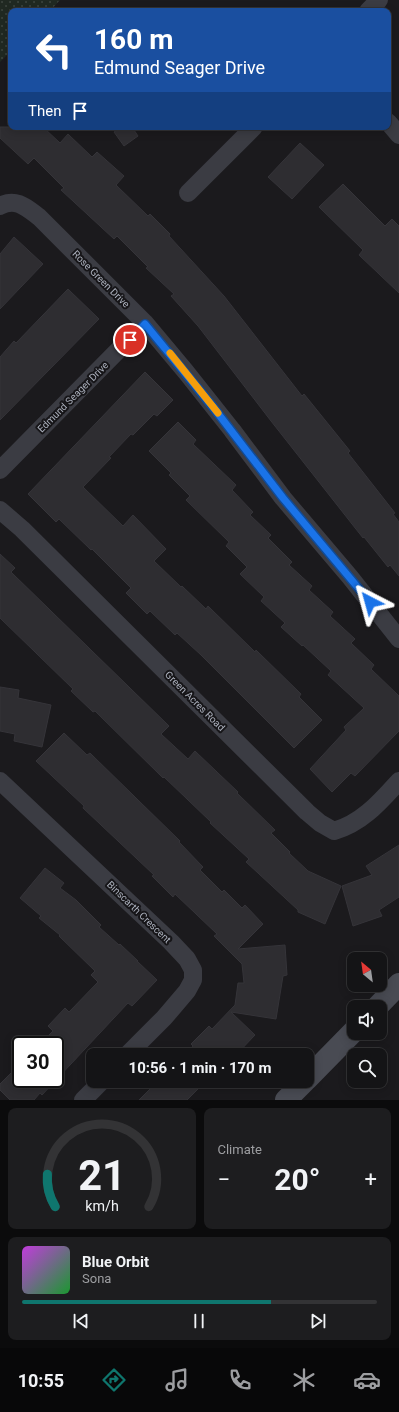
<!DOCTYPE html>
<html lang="en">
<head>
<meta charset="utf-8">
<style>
  :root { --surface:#141416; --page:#1d1d1f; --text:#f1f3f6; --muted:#9d9ea1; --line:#333335; --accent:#0f766e }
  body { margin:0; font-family:Roboto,sans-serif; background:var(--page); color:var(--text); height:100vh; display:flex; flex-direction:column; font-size:15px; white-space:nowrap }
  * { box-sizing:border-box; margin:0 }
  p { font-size:13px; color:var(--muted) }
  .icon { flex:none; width:22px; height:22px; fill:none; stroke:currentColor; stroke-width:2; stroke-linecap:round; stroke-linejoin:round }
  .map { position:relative; height:1100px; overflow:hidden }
  .panel { display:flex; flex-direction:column; gap:8px; padding:8px; background:#0b0b0c; flex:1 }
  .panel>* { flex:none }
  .hud { position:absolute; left:8px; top:8px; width:383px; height:122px; border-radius:8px; box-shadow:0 2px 10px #0003,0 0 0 1px var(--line); background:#1a4fa0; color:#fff; overflow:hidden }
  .needle { width:26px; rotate:331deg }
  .controls { position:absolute; left:347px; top:952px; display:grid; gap:8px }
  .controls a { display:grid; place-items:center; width:40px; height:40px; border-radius:8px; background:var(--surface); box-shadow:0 2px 10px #0003,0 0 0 1px var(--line); font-size:20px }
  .speed { position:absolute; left:12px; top:1036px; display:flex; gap:8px; font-size:20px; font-weight:700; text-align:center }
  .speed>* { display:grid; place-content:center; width:52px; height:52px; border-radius:50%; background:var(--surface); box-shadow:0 2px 10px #0003,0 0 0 1px var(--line); line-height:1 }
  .speed .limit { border:2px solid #111; border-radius:6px; background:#fff; color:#111 }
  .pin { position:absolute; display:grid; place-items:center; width:34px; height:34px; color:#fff; margin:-17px; border:2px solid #fff; border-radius:50%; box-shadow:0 1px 4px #0007 }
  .me { position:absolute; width:44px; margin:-22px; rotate:321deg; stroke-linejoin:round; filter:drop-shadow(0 0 3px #0008) }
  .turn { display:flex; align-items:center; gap:14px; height:84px; padding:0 20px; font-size:18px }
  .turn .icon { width:52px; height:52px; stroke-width:2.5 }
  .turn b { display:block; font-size:28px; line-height:34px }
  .then { display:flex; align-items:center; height:38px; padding:0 20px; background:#0003; gap:8px; font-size:15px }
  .big { font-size:30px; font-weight:700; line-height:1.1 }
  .panel .tile { flex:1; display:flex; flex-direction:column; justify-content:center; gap:6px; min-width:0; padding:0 14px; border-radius:8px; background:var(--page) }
  .panel .dial { align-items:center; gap:0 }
  .dial svg { height:104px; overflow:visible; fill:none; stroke:var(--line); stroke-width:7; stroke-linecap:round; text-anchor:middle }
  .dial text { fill:var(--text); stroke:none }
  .song { display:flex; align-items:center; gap:12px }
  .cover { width:48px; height:48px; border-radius:6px; background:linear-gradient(135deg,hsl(290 70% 55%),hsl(130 70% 35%)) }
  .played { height:4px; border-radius:2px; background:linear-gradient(90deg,var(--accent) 70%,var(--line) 70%) }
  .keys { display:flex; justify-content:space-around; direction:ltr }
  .heat { display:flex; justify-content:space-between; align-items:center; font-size:22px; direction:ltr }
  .panel .tiles { flex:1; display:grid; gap:8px; grid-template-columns:1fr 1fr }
  .tile:last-child { grid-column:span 2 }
  .trip { position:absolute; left:86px; top:1048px; width:228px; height:40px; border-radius:8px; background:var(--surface); box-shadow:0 2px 10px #0003,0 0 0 1px var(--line); font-weight:700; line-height:40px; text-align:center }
  .tabs { display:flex; height:64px; justify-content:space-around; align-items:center; background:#080809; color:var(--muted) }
  .tabs .icon { width:28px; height:28px }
  .tabs .on { color:var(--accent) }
  .tabs b { font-size:18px; color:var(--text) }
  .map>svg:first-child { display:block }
</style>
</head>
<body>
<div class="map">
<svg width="399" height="1100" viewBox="0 0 399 1100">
  <defs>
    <pattern id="grass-dots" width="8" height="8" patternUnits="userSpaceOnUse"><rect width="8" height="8" fill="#202922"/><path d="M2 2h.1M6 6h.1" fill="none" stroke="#3e4640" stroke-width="1.8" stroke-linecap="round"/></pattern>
  </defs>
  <rect width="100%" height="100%" fill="#1b1a1d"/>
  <path fill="url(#grass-dots)" d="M 0,0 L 60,0 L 50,11 L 11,11 L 11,51 L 0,62 Z"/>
  <path fill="#2e2d31" stroke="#353439" d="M 0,127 L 43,127 L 60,143 L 68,134 L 92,157 L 97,152 L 124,176 L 116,185 L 148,216 L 150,214 L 170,234 L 169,236 L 224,296 L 302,396 L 304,394 L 350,451 L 348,453 L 395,513 L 393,514 L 399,522 L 399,576 L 390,565 L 388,567 L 364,537 L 363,538 L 271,421 L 198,326 L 171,296 L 174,294 L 146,268 L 148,267 L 117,236 L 114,239 L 61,190 L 64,188 L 34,158 L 28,164 L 0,138 Z
    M 122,127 L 132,127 L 138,136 L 124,146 L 114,132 Z
    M 300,143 L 324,165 L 292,199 L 268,177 Z
    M 343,184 L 385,226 L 392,219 L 399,226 L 399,293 L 359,255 L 363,250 L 319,207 Z
    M 14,237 L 43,264 L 0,309 L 0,254 Z
    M 68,289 L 99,319 L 0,420 L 0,357 L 14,341 L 16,343 Z
    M 145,372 L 173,400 L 157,416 L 154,414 L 133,435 L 131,434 L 109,457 L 111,458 L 83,487 L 123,526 L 133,515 L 166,549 L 154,561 L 181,587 L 182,586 L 206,609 L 208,606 L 255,652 L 256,650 L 301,694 L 299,697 L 322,720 L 294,748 L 201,655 L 177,633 L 175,635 L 150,611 L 147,614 L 126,593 L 131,588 L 92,549 L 91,550 L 59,519 L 56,522 L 28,494 Z
    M 178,422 L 196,440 L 193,444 L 236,485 L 232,490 L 253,512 L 250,515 L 271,535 L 268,538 L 292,562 L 289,565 L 312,586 L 309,590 L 333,612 L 330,616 L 355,639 L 351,643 L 374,665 L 371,669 L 399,696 L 399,731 L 355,776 L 351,773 L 332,792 L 310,769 L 346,730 L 344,727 L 364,708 L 328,675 L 331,671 L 303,645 L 302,646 L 281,627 L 285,623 L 261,601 L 264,597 L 240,574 L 247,567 L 226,546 L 229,542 L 186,500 L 190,496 L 169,475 L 171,473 L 149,451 Z
    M 0,554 L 15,568 L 11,572 L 169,726 L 161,734 L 188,759 L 195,751 L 238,792 L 237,793 L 275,830 L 271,833 L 290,852 L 289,853 L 308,871 L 341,886 L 325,924 L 298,912 L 298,910 L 246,862 L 249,859 L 210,823 L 211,822 L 164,777 L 163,778 L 95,711 L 93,712 L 71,691 L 73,689 L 0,618 Z
    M 0,687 L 19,690 L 18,698 L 51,705 L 42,747 L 14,741 L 15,734 L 0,731 Z
    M 64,733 L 87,755 L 90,753 L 180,841 L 179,842 L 203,867 L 200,870 L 222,892 L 224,890 L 242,908 L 245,905 L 263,924 L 238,949 L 285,945 L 287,975 L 283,976 L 276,1019 L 231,1012 L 255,1035 L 236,1055 L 185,1055 L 193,1046 L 191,1044 L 209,1026 L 212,1029 L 235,1005 L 238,983 L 244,983 L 242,964 L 214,936 L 217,934 L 175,894 L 173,897 L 152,876 L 154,875 L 83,808 L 84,806 L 36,761 Z
    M 399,845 L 399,897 L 379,910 L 382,916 L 353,926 L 342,886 L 372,875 L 366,866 Z
    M 45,868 L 64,883 L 60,888 L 76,900 L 101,925 L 99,927 L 119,945 L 120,944 L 138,961 L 137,961 L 157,980 L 132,1006 L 128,1003 L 42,1095 L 40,1093 L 34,1100 L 10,1100 L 0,1090 L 0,1084 L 21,1063 L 21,1079 L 55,1079 L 55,1045 L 39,1045 L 53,1031 L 48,1026 L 65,1008 L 69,1012 L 98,982 L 91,975 L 95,971 L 59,936 L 60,935 L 39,918 L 41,916 L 20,898 Z
    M 158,1081 L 206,1081 L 187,1100 L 139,1100 Z"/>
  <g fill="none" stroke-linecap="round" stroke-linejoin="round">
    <path stroke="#3b3c43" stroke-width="18" d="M 368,11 L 379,0
      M 388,122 L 399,135
      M 188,193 L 254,127
      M 0,206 C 16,197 27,208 39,217 L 145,323 L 186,372 L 232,430 L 283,498 L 350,577 L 399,639
      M 0,470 L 145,323
      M 0,510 L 22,529 L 307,812 L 320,823 L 334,831 C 362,823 380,802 399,781
      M 0,781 L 171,942 L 187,959 L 193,970 L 193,980 L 187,991 L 164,1018 L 127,1055
      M 83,1100 L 102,1081"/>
    <path stroke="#494b53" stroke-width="22" d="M 377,1007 L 399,984
      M 307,1079 L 354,1031
      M 286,1100 L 305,1081"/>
  </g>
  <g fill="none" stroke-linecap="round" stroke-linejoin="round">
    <defs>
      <path id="route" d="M 130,340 L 145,324 L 213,407 L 283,498 L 370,602"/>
    </defs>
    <use href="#route" stroke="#114b97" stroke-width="10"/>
    <use href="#route" stroke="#1a73e8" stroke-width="7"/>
    <path stroke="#f59e0b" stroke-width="7" d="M 170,353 L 218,413"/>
  </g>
  <g text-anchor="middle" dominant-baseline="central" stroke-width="4" stroke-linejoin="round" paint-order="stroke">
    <g font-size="10" fill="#acb1bd" stroke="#161518">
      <text transform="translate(101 279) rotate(45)">Rose Green Drive</text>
      <text transform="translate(73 397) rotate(-45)">Edmund Seager Drive</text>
      <text transform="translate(195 701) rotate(45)">Green Acres Road</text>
      <text transform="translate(139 912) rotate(44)">Binscarth Crescent</text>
    </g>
  </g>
</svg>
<div class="controls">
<a><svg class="needle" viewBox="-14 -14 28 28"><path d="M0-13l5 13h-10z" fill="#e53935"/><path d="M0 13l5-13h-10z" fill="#9d9ea1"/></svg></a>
<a><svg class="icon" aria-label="sound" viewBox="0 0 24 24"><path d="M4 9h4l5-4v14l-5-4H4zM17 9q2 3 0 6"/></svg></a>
<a><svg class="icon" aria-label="search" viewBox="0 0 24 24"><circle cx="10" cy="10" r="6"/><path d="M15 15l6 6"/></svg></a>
</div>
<div class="speed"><div class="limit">30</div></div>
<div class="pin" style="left:130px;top:340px;background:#d93025"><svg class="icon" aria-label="arrive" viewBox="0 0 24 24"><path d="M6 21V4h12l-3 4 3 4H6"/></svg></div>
<svg class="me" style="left:370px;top:602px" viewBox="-20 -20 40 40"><path d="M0-17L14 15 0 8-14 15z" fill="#1a73e8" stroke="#fff" stroke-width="4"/></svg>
<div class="trip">10:56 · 1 min · 170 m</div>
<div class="hud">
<div class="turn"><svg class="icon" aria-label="left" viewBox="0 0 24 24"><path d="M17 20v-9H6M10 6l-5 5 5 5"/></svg><div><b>160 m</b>Edmund Seager Drive</div></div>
<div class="then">Then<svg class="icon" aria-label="arrive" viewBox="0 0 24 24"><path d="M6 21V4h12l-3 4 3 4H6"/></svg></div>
</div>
</div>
<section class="panel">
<div class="tiles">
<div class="tile dial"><svg viewBox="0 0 100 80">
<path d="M14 69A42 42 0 1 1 86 69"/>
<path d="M14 69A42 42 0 0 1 8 44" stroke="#0f766e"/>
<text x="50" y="56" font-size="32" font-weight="700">21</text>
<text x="50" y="72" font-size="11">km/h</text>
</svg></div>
<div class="tile"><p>Climate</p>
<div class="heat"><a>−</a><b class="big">20°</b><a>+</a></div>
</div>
<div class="tile">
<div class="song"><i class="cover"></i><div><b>Blue Orbit</b><p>Sona</p></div></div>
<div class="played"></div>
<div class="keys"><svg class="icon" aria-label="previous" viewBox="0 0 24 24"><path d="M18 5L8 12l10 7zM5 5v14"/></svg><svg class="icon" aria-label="pause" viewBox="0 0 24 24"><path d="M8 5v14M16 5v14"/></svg><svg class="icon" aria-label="next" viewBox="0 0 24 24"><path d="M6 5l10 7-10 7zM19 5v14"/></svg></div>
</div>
</div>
</section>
<nav class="tabs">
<b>10:55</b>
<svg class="icon on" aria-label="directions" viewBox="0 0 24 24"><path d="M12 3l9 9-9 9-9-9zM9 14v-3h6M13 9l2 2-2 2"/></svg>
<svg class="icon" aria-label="music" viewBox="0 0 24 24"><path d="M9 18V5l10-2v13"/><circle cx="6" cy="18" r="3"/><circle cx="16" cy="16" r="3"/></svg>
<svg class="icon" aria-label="phone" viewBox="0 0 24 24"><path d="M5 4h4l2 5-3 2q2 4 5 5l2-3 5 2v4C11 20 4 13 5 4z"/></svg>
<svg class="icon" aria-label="climate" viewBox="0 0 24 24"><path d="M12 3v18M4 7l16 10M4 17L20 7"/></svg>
<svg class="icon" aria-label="car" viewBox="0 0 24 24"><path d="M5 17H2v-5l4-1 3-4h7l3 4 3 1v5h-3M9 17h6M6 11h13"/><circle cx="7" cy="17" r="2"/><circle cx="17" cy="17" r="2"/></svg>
</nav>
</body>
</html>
